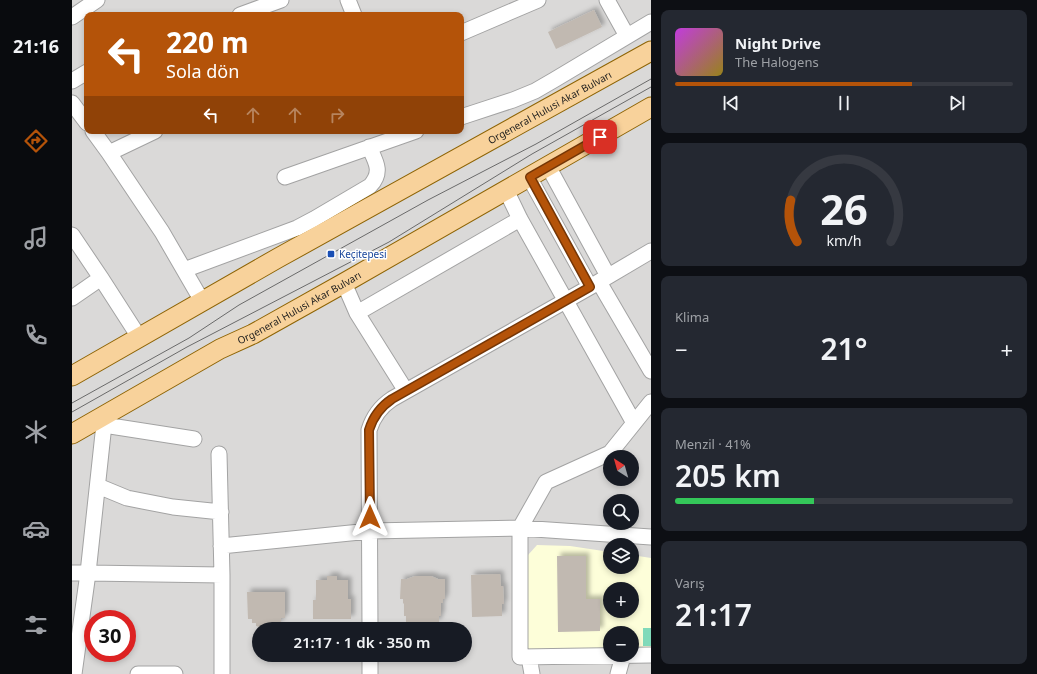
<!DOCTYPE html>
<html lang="tr">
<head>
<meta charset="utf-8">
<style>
  :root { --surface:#171b24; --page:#242831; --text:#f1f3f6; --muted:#9ea1a6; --line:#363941; --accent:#b45309 }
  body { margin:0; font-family:"Noto Sans",sans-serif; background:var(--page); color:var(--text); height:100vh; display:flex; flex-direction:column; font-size:15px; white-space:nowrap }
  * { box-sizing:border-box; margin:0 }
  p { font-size:13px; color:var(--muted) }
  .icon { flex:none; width:22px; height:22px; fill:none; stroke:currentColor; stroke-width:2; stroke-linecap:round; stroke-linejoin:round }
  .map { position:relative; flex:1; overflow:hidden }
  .drawer { display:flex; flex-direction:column; gap:10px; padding:10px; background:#0d0f14; width:386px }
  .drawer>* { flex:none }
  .banner { position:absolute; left:12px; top:12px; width:380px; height:122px; border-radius:8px; box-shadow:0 2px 6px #0003; background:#b45309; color:#fff; overflow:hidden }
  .needle { width:26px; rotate:323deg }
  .fabs { position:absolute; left:531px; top:450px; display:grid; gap:8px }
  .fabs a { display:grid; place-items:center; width:36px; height:36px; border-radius:50%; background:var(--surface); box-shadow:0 2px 6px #0003; font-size:20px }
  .speed { position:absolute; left:12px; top:610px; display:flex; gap:8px; font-size:20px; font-weight:700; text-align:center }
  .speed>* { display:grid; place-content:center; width:52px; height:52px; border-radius:50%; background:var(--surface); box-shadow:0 2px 6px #0003; line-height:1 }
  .speed .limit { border:6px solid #d22; background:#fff; color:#111 }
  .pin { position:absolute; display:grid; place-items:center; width:34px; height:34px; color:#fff; margin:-17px; border-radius:8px; box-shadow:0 2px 6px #0006 }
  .me { position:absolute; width:44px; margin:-22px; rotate:0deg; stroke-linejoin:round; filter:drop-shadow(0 0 3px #0008) }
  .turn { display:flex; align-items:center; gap:14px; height:84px; padding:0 16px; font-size:18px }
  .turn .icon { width:52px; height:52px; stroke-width:2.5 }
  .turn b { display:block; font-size:28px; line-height:34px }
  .lanes { display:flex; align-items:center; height:38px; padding:0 16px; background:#0003; justify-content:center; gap:20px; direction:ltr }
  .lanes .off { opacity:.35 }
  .big { font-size:30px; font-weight:600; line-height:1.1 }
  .drawer .tile { flex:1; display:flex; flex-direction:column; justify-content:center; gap:6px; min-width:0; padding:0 14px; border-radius:8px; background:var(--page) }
  .drawer .dial { align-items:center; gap:0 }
  .dial svg { height:104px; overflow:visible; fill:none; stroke:var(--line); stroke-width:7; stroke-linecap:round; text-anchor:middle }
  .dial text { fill:var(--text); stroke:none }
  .song { display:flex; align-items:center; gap:12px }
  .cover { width:48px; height:48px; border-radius:6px; background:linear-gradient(135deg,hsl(290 70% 55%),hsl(50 70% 35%)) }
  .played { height:4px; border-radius:2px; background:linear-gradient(90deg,var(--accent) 70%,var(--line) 70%) }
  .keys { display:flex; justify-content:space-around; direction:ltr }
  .heat { display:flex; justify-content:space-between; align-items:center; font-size:22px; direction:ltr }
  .charge { height:6px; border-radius:3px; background:linear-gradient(90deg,#34c759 41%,var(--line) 0) }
  .trip { position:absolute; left:180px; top:622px; width:220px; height:40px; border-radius:20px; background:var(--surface); box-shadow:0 2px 6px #0003; font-weight:600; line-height:40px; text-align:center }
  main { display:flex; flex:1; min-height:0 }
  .dock { display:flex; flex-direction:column; width:72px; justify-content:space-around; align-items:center; background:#090b0e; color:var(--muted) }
  .dock .icon { width:28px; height:28px }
  .dock .active { color:var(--accent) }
  .dock b { font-size:18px; color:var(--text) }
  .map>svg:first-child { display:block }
</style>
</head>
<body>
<main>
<nav class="dock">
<b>21:16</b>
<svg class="icon active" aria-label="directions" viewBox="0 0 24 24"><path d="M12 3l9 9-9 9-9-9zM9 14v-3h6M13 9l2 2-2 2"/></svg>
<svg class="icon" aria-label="music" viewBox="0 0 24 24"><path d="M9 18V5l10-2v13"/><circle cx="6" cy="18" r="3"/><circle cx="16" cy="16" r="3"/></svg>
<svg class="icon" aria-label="phone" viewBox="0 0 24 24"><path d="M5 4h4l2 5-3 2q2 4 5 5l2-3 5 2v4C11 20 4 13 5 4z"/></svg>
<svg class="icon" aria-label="climate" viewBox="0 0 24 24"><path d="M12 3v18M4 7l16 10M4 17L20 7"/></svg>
<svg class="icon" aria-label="car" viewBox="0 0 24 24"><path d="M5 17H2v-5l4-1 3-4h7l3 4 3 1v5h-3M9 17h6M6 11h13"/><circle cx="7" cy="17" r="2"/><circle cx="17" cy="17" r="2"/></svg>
<svg class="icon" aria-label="filters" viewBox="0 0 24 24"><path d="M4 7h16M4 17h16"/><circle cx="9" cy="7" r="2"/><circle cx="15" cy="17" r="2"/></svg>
</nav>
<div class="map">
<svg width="579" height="674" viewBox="0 0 579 674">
  <defs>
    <filter id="shadow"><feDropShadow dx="3.5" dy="-3.5" stdDeviation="2" flood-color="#0004"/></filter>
  </defs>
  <rect width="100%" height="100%" fill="#ede9e1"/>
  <path fill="#dad9d8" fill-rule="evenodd" d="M 0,0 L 579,0 L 579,674 L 0,674 ZM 15,15 L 389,15 L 389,131 L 15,131 ZM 538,457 L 560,457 L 560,479 L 538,479 ZM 538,501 L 560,501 L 560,523 L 538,523 ZM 538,545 L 560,545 L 560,567 L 538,567 ZM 538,589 L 560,589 L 560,611 L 538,611 ZM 21,619 L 55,619 L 55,653 L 21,653 ZM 187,629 L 393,629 L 393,655 L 187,655 ZM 538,633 L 560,633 L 560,655 L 538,655 Z"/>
  <path fill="#fdfed9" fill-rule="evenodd" d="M 465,545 L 498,546 L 538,552 L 538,567 L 560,567 L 560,555 L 579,558 L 579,652 L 560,652 L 560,633 L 538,633 L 538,652 L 456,652 L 456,555 ZM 538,589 L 560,589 L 560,611 L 538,611 Z"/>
  <path fill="#81daba" d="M 571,628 L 579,628 L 579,646 L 571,646 Z"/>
  <path fill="#c1b9b1" filter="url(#shadow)" d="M 522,10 L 530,27 L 484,49 L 476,32 Z
    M 485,556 L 514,556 L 514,599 L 528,599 L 528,631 L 486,632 Z
    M 428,574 L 429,586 L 431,586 L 432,604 L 430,604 L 430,616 L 400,617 L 399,575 Z
    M 255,576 L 265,576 L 265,580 L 276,580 L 276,599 L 279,599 L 279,619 L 241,619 L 241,600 L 244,600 L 244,580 L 255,580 Z
    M 343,576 L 359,576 L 366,579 L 373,579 L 373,599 L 371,599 L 371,603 L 369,603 L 369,616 L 367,616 L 367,622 L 361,622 L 361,627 L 355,627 L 355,628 L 346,628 L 346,626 L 340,627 L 340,622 L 334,622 L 334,616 L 332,616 L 332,603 L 331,604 L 331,599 L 328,599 L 329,579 L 335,579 Z
    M 175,592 L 213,592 L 213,618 L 209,618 L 209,623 L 205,623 L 205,625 L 194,629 L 184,626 L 184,623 L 180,623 L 180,619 L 176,619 Z"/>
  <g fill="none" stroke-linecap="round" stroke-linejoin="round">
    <defs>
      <path id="minor" d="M 276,0 L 282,15
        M 535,0 L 555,36
        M 168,15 L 209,0
        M 0,17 L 25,0
        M 389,33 L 466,0
        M 0,81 L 15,72
        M 0,103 L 15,123
        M 389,117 L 441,100 L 463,91 L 482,80 L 579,22
        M 21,131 L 37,153 L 90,232 L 130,301
        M 37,153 L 83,131
        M 476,166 L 536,276
        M 213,177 L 344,131
        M 457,177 L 518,287
        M 434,190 L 448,219 L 562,423
        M 0,235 L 29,278 L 67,337
        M 112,270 L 225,228 L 242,219 L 298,186 C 311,172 304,162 297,147
        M 527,282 L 579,371
        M 272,283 L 285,313 L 334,391
        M 0,298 L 29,278
        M 285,313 L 448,219
        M 579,402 L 538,453 L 474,482 L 448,528 L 448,657 L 579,655
        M 32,425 L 122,439
        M 147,454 L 150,575 L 150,674
        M 26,486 L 55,498 L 101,507 L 149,512
        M 149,546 L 298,531 L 448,528 L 579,537
        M 0,573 L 16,573 L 150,575
        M 298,629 L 297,430 C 301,417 308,407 320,399 L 518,287 L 579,251
        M 298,655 L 298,674
        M 457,657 L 460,674
        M 2,674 L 16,573 L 33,415
        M 66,674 L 103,674
        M 546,674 L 551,656"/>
      <g id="major">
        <path id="s1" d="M 0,376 L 206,258 L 579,51"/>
        <path id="s2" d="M 0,434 L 148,349 L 181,334 L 272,283 L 579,107"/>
      </g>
    </defs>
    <use href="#minor" stroke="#a3a3a3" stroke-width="17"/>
    <use href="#major" stroke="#8e6405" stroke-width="21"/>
    <use href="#minor" stroke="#fff" stroke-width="15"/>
    <use href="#major" stroke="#f8d29b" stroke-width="19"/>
    <path stroke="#6a6a6a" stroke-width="1" d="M 0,403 L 117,338 L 167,305 L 356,200 L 464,144 L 579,79
      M 0,412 L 115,347 L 317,242 L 460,154 L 579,87"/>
  </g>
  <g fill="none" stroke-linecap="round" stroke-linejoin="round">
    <defs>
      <path id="route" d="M 298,517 L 297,430 C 301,417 308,407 320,399 L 518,287 L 458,177 L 528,137"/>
    </defs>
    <use href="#route" stroke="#753606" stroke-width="10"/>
    <use href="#route" stroke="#b45309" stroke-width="7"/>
  </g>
  <rect fill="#1a4fb4" stroke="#fff" stroke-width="1.5" x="255" y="250" width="8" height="8" rx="2"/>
  <g text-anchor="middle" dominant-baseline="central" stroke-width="3" stroke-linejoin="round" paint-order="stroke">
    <g font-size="10" fill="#1c1c1c" stroke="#fff">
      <text stroke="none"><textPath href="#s1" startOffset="548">Orgeneral Hulusi Akar Bulvarı</textPath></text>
      <text stroke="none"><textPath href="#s2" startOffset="260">Orgeneral Hulusi Akar Bulvarı</textPath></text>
    </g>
    <g font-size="10" fill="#164399" stroke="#fff" text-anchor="start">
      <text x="267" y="254">Keçitepesi</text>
    </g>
  </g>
</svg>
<div class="fabs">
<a><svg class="needle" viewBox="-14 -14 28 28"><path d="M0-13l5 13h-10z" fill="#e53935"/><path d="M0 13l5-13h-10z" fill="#9ea1a6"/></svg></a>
<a><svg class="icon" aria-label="search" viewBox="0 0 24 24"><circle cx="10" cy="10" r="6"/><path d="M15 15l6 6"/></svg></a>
<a><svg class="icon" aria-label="layers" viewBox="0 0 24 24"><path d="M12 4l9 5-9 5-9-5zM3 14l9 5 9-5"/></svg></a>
<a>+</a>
<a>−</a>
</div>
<div class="speed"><div class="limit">30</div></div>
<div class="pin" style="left:528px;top:137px;background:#d93025"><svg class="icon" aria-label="arrive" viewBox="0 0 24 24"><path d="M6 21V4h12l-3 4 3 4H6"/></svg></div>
<svg class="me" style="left:298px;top:517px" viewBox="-20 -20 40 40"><path d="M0-17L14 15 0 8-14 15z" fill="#b45309" stroke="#fff" stroke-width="4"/></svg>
<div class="trip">21:17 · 1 dk · 350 m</div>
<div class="banner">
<div class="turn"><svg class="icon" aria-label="left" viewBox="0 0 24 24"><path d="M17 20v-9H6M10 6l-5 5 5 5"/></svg><div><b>220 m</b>Sola dön</div></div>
<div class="lanes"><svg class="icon" aria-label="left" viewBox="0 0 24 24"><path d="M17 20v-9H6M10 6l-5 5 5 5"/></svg><svg class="icon off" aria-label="ahead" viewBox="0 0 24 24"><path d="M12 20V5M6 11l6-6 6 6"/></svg><svg class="icon off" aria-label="ahead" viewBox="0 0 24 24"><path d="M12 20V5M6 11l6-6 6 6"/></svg><svg class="icon off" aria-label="right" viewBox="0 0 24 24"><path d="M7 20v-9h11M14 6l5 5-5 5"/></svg></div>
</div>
</div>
<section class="drawer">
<div class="tile">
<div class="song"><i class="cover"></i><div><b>Night Drive</b><p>The Halogens</p></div></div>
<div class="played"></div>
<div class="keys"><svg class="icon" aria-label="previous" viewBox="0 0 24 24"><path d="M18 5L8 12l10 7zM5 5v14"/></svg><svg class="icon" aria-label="pause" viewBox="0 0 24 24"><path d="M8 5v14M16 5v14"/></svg><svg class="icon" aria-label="next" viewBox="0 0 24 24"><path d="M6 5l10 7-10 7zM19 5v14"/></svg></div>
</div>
<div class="tile dial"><svg viewBox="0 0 100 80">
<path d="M14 69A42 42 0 1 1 86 69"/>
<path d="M14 69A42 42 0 0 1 9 37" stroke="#b45309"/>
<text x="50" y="56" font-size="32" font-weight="700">26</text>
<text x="50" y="72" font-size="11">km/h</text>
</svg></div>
<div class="tile"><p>Klima</p>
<div class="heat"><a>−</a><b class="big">21°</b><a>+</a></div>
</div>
<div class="tile"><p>Menzil · 41%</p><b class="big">205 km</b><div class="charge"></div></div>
<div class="tile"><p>Varış</p><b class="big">21:17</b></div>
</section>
</main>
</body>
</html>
